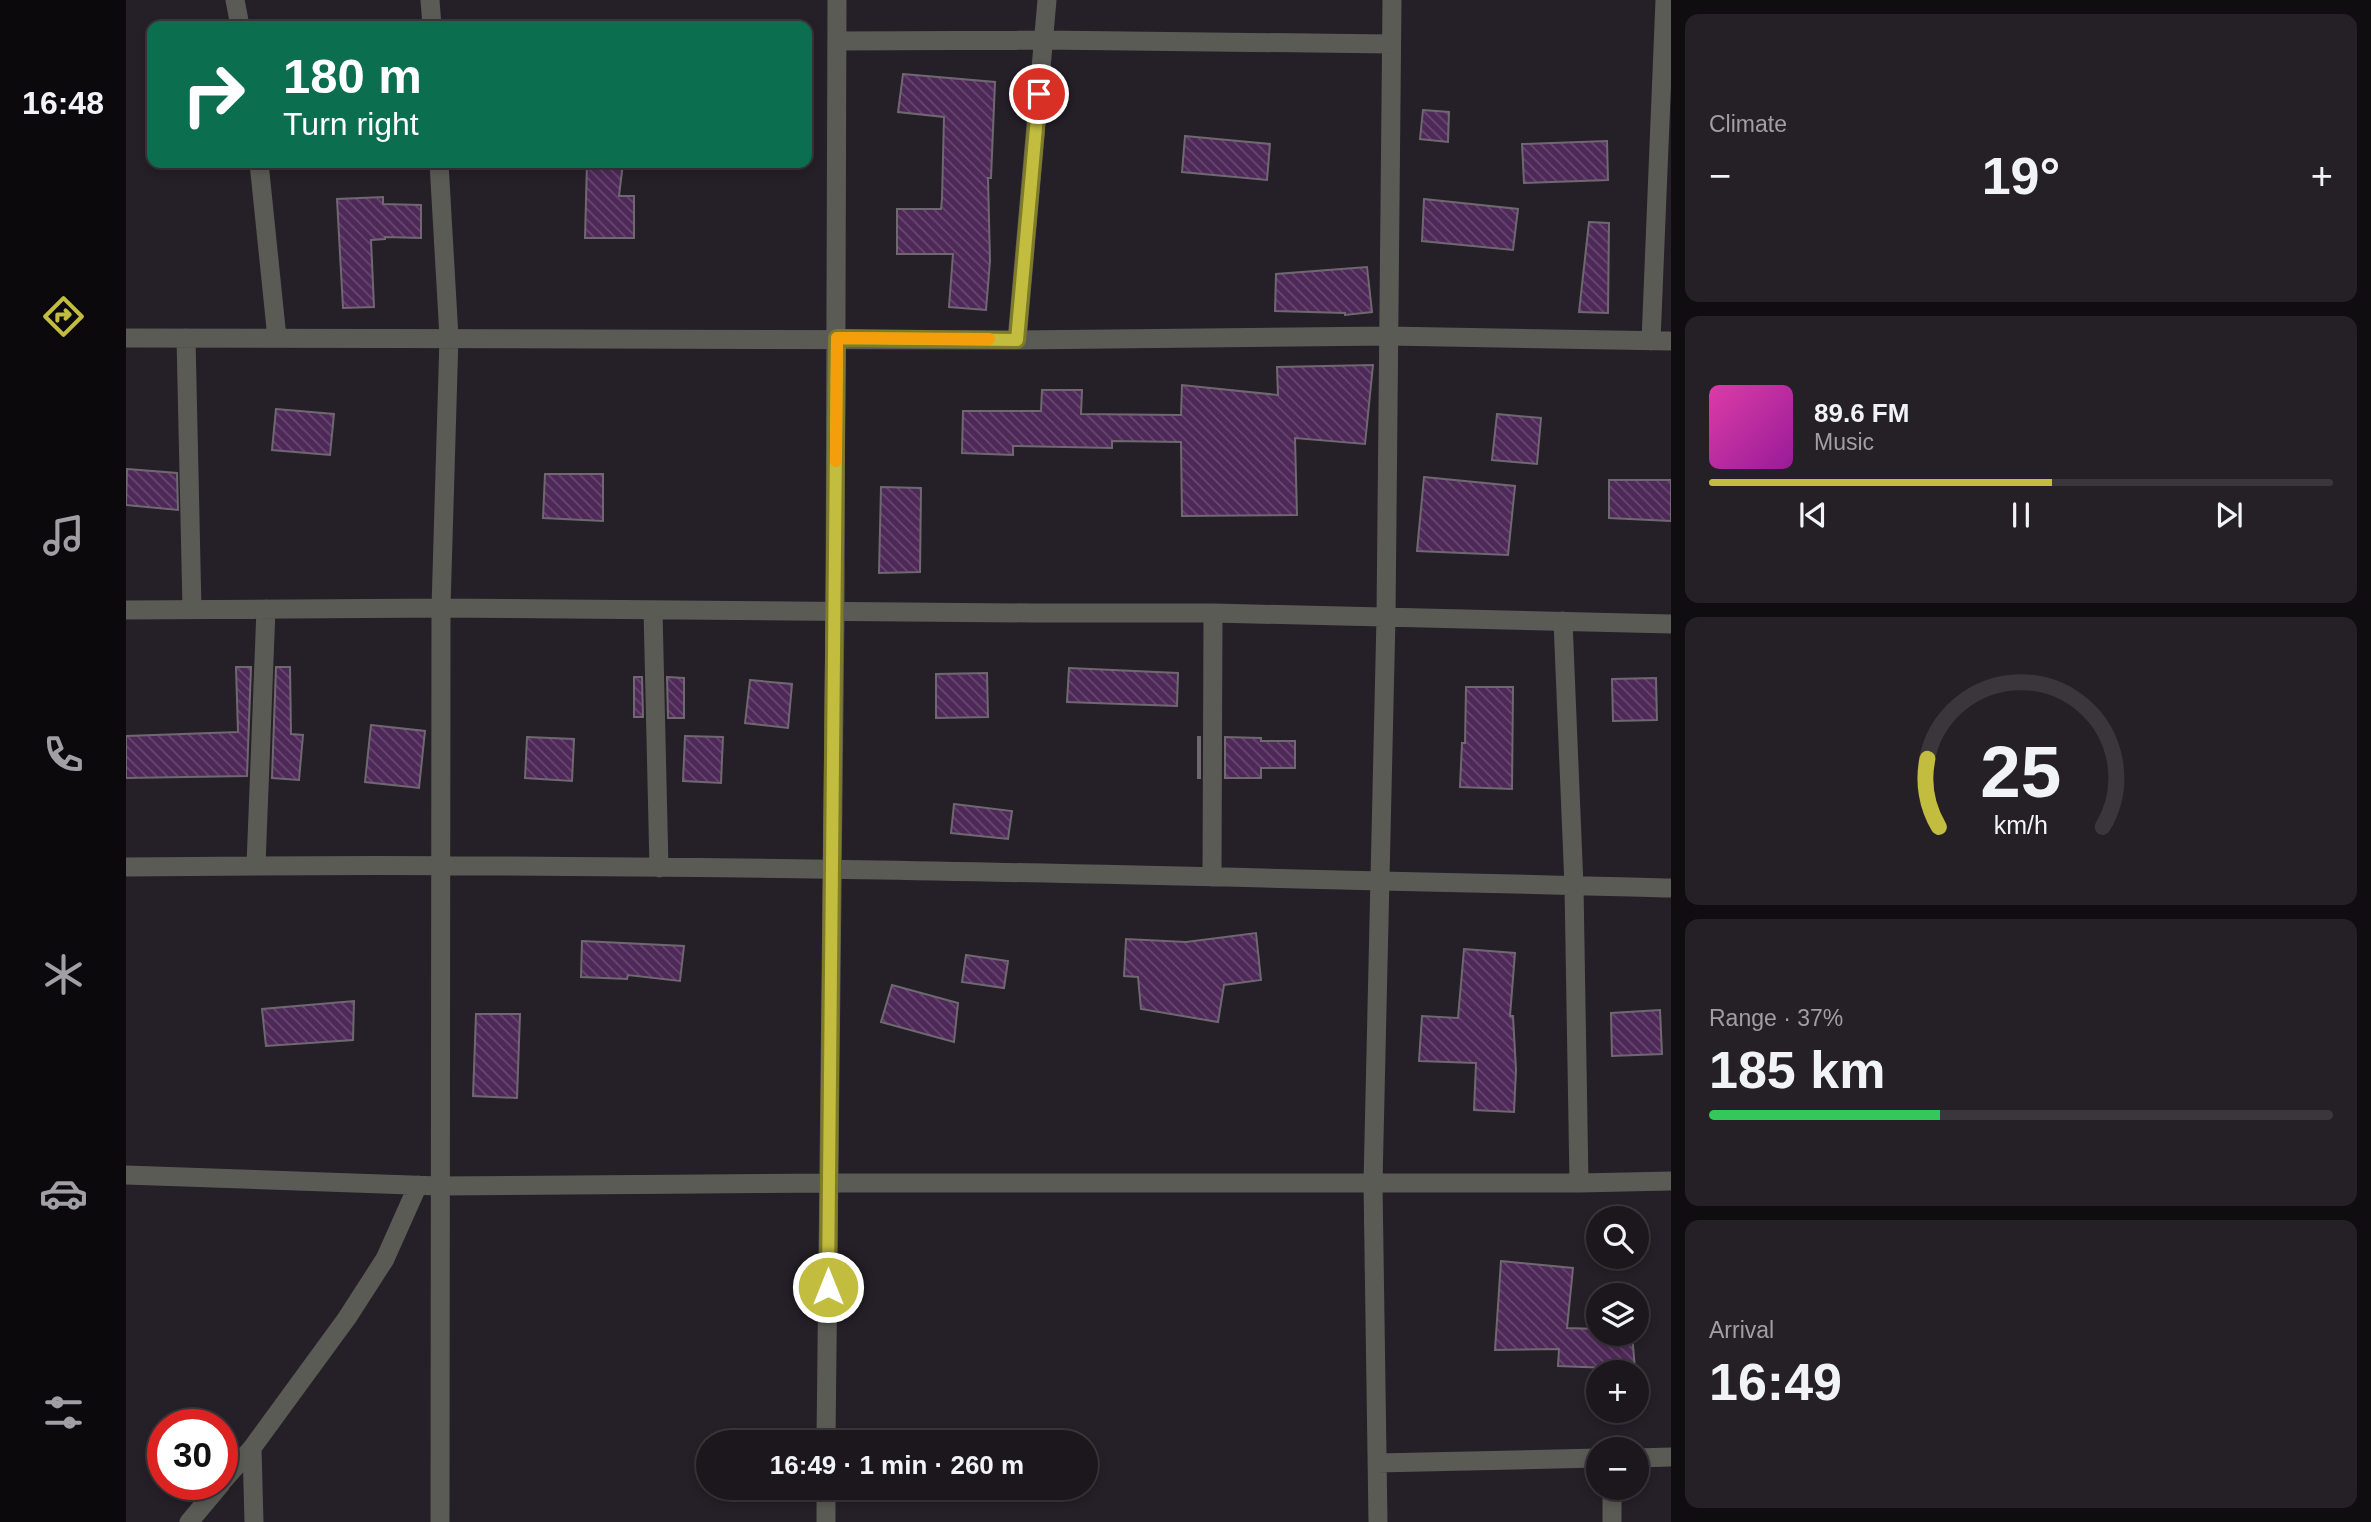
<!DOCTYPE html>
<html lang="en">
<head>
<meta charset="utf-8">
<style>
  :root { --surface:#1c171d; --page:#252026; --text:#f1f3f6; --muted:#a09fa4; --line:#3a363b; --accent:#c2bd3f }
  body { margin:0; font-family:Helvetica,sans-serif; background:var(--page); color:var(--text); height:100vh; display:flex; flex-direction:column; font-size:26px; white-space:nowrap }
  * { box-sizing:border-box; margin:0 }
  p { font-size:23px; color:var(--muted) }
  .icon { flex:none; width:38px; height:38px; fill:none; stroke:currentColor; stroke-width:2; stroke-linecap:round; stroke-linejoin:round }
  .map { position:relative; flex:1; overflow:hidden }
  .drawer { display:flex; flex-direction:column; gap:14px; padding:14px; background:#0f0d10; width:700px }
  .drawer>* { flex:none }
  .banner { position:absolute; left:21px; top:21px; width:665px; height:147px; border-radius:14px; box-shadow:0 4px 10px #0003,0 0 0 2px var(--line); background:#0b6e4f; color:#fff; overflow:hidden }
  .tools { position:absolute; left:1460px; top:1206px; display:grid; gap:14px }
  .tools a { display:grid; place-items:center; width:63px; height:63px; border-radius:50%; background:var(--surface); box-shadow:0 4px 10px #0003,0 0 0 2px var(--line); font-size:35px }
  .speed { position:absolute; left:21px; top:1409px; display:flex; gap:14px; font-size:35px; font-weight:700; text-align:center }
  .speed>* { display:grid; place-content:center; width:91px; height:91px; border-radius:50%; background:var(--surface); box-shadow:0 4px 10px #0003,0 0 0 2px var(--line); line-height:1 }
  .speed .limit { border:10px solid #d22; background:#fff; color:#111 }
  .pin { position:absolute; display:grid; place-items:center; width:60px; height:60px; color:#fff; margin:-30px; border:4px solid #fff; border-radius:50%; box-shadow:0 2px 7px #0007 }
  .me { position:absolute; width:77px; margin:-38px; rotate:0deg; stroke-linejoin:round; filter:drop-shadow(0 0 5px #0008) }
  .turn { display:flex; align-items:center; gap:24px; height:147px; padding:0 21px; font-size:32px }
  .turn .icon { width:91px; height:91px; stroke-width:2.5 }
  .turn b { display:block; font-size:49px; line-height:60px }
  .big { font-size:52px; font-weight:600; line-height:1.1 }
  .drawer .tile { flex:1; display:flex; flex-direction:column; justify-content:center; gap:10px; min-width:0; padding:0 24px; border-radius:14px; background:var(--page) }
  .drawer .dial { align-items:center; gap:0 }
  .dial svg { height:182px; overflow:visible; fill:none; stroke:var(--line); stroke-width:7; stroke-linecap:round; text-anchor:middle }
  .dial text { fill:var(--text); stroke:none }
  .song { display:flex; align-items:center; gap:21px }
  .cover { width:84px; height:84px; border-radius:10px; background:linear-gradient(135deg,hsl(320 70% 55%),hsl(300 70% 35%)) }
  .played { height:7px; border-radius:4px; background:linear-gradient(90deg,var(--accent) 55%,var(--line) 55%) }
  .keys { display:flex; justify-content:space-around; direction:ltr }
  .heat { display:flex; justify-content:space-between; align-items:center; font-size:38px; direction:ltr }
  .charge { height:10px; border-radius:5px; background:linear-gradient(90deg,#34c759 37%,var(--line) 0) }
  .trip { position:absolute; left:570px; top:1430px; width:402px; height:70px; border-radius:35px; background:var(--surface); box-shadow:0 4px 10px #0003,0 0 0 2px var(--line); font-weight:600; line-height:70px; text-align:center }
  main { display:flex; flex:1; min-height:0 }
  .dock { display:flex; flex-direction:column; width:126px; justify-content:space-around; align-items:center; background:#0b090c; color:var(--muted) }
  .dock .icon { width:49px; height:49px }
  .dock .on { color:var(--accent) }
  .dock b { font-size:32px; color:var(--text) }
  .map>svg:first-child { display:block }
</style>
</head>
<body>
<main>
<nav class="dock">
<b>16:48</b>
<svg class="icon on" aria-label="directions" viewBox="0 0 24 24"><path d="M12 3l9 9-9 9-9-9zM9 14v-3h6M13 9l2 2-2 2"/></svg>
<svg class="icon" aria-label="music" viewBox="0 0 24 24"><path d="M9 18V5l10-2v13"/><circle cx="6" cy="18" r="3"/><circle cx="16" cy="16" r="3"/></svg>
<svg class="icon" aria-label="phone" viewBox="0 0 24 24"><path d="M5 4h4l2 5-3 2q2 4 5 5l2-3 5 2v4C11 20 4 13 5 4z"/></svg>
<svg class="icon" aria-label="climate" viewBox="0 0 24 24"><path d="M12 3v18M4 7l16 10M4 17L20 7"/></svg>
<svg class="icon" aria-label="car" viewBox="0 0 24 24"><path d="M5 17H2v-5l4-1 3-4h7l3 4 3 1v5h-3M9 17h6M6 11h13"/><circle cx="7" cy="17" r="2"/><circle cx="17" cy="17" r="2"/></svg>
<svg class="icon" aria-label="filters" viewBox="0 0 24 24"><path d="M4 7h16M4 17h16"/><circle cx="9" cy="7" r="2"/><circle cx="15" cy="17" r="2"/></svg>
</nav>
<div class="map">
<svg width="1545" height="1522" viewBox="0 0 1545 1522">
  <defs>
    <pattern id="building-back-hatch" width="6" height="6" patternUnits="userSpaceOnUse" patternTransform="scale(1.75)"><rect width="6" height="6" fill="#4e2958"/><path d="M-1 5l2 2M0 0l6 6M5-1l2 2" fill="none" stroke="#684870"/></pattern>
  </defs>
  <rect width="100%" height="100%" fill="#251f27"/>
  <path fill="url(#building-back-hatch)" stroke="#6f6871" stroke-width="2" d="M 777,74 L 869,82 L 865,178 L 862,178 L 864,261 L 860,310 L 823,307 L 827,254 L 771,254 L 771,209 L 815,209 L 816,199 L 818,117 L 772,112 Z
    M 1297,110 L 1323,112 L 1322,142 L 1294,139 Z
    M 1059,136 L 1144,144 L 1141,180 L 1056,172 Z
    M 1481,141 L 1482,180 L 1398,183 L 1396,144 Z
    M 461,163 L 497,163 L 493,196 L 508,196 L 508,238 L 459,238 Z
    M 257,197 L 257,204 L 295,205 L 295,238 L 259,237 L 259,239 L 245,240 L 248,307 L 217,308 L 211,199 Z
    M 1298,199 L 1392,209 L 1387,250 L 1296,241 Z
    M 1463,222 L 1483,223 L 1482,313 L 1453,312 Z
    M 1241,267 L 1246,312 L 1219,315 L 1219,313 L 1149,311 L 1150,274 Z
    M 1247,365 L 1239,444 L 1169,438 L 1171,515 L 1056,516 L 1055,442 L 986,441 L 986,448 L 887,446 L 887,455 L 836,453 L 837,411 L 915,411 L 916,390 L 956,390 L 955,414 L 1055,415 L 1056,385 L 1152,395 L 1151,367 Z
    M 150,409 L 208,414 L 204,455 L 146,450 Z
    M 1371,414 L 1415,418 L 1411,464 L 1366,460 Z
    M 1,469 L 51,473 L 52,510 L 0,505 Z
    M 419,474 L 477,474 L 477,521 L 417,518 Z
    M 1298,477 L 1389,486 L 1382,555 L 1291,551 Z
    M 1483,480 L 1545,480 L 1545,521 L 1483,518 Z
    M 755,487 L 795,488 L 794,572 L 753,573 Z
    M 110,667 L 125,667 L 121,776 L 0,778 L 0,736 L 112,732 Z
    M 150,667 L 164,667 L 165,734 L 177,735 L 173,780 L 146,778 Z
    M 943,668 L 1052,673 L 1051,706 L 941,702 Z
    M 861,673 L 862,717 L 810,718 L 810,674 Z
    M 508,677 L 516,677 L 517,717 L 508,717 Z
    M 541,677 L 558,678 L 558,718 L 542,718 Z
    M 1530,678 L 1531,720 L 1487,721 L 1486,679 Z
    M 624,680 L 666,684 L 662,728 L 619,723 Z
    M 1340,687 L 1387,687 L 1386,789 L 1334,787 L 1336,743 L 1339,743 Z
    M 245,725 L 299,731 L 293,788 L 239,782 Z
    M 559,736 L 597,737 L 595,783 L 557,781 Z
    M 401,737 L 448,739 L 446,781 L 399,778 Z
    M 1072,737 L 1074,737 L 1074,778 L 1072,778 Z
    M 1099,737 L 1135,738 L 1135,741 L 1169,741 L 1169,768 L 1135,768 L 1135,778 L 1099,778 Z
    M 828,804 L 886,811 L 882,839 L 825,833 Z
    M 1130,933 L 1135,980 L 1098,985 L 1092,1022 L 1015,1009 L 1012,977 L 998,976 L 1000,939 L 1060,942 Z
    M 456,941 L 558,946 L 554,981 L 502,975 L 501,979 L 455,977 Z
    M 1338,949 L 1389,953 L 1384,1016 L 1387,1016 L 1390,1070 L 1388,1112 L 1348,1110 L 1350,1063 L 1293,1061 L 1296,1016 L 1332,1018 Z
    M 840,955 L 882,961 L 878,988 L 836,982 Z
    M 766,985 L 832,1003 L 828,1042 L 755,1022 Z
    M 228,1001 L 227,1040 L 140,1046 L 136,1009 Z
    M 1534,1010 L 1536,1054 L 1486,1056 L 1485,1013 Z
    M 350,1014 L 394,1014 L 391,1098 L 347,1096 Z
    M 1375,1261 L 1447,1268 L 1441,1328 L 1472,1329 L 1472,1334 L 1506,1334 L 1509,1369 L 1432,1366 L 1433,1349 L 1369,1350 Z"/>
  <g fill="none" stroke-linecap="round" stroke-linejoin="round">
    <path stroke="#5b5b56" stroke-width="19" d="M 109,0 L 114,26
      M 304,0 L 306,26
      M 711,41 L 918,40 L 1265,44
      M 133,163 L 151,338
      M 313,163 L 323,337 L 315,608 L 314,1522
      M 0,338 L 891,340 L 1262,336 L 1545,341
      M 60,338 L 66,609
      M 891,340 L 921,0
      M 1525,341 L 1539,0
      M 0,610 L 315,608 L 906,613 L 1087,613 L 1545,624
      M 527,610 L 533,868
      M 1437,621 L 1448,886 L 1453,1183
      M 130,865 L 140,609
      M 0,867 C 515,861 1030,875 1545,888
      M 1086,877 L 1087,613
      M 0,1175 L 313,1186 L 703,1183 L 1453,1183 L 1545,1181
      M 700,1442 L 709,612 L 711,0
      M 126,1448 L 128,1522
      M 1510,1458 L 1545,1457
      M 1251,1463 L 1472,1458
      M 96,1482 L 126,1448 L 221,1318 L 259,1259 L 292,1185
      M 63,1522 L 95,1484
      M 700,1522 L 700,1488
      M 1252,1522 L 1247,1183 L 1260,617 L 1266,0
      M 1486,1522 L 1486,1488"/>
  </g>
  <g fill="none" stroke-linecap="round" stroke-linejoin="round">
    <defs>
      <path id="route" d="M 702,1287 L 711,338 L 891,340 L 913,94"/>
    </defs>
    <use href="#route" stroke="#7e7b29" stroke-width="18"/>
    <use href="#route" stroke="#c2bd3f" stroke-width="12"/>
    <path stroke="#f59e0b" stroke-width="12" d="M 710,461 L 711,338 L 863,339"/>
  </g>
</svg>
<div class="tools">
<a><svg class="icon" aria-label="search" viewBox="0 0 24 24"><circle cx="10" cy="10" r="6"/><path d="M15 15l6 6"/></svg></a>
<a><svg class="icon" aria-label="layers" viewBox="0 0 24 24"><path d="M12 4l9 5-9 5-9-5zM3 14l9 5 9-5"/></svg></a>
<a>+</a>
<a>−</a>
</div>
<div class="speed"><div class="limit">30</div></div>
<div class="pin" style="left:913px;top:94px;background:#d93025"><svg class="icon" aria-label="arrive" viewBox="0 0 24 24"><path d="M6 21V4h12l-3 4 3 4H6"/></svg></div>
<svg class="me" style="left:702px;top:1287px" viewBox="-20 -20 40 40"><circle r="17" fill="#c2bd3f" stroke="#fff" stroke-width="3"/><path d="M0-11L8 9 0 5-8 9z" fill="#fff"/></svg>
<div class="trip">16:49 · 1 min · 260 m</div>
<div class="banner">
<div class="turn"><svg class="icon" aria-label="right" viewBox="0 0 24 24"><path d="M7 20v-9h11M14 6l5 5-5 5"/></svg><div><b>180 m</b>Turn right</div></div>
</div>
</div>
<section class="drawer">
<div class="tile"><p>Climate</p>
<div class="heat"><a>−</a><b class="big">19°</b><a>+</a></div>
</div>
<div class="tile">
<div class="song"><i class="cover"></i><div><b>89.6 FM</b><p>Music</p></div></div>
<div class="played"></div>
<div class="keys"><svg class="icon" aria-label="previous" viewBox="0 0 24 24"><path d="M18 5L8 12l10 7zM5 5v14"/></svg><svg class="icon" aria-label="pause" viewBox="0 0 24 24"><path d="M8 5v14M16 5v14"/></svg><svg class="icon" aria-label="next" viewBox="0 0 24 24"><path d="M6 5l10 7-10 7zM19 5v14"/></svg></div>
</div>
<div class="tile dial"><svg viewBox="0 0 100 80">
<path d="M14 69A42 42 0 1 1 86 69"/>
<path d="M14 69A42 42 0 0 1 9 39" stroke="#c2bd3f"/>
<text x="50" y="56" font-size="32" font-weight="700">25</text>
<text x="50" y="72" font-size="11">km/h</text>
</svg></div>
<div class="tile"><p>Range · 37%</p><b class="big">185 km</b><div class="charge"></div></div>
<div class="tile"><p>Arrival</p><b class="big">16:49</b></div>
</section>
</main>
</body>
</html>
